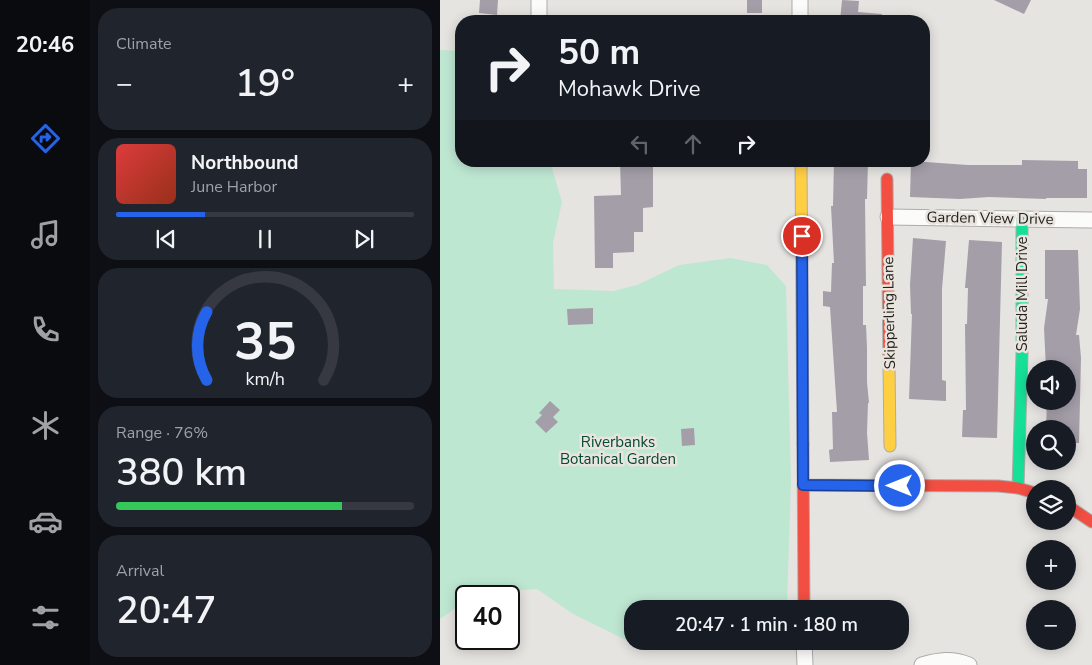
<!DOCTYPE html>
<html lang="en">
<head>
<meta charset="utf-8">
<style>
  :root { --surface:#171b24; --page:#20242c; --text:#f1f3f6; --muted:#9ea1a6; --line:#363941; --accent:#2563eb }
  body { margin:0; font-family:"Nunito Sans",sans-serif; background:var(--page); color:var(--text); height:100vh; display:flex; flex-direction:column; font-size:19px; white-space:nowrap }
  * { box-sizing:border-box; margin:0 }
  p { font-size:16px; color:var(--muted) }
  .icon { flex:none; width:28px; height:28px; fill:none; stroke:currentColor; stroke-width:2; stroke-linecap:round; stroke-linejoin:round }
  .map { position:relative; flex:1; overflow:hidden }
  .side { display:flex; flex-direction:column; gap:8px; padding:8px; background:#0d0f14; width:350px }
  .side>* { flex:none }
  .hud { position:absolute; left:15px; top:15px; width:475px; height:152px; border-radius:20px; box-shadow:0 2px 12px #0003; background:#171b24; color:var(--text); overflow:hidden }
  .buttons { position:absolute; left:586px; top:360px; display:grid; gap:10px }
  .buttons a { display:grid; place-items:center; width:50px; height:50px; border-radius:50%; background:var(--surface); box-shadow:0 2px 12px #0003; font-size:25px }
  .speed { position:absolute; left:15px; top:585px; display:flex; gap:10px; font-size:25px; font-weight:700; text-align:center }
  .speed>* { display:grid; place-content:center; width:65px; height:65px; border-radius:50%; background:var(--surface); box-shadow:0 2px 12px #0003; line-height:1 }
  .speed .limit { border:2px solid #111; border-radius:8px; background:#fff; color:#111 }
  .pin { position:absolute; display:grid; place-items:center; width:42px; height:42px; color:#fff; margin:-21px; border:2px solid #fff; border-radius:50%; box-shadow:0 1px 5px #0007 }
  .me { position:absolute; width:55px; margin:-28px; rotate:270deg; stroke-linejoin:round; filter:drop-shadow(0 0 4px #0008) }
  .turn { display:flex; align-items:center; gap:18px; height:105px; padding:0 20px; font-size:22px }
  .turn .icon { width:65px; height:65px; stroke-width:2.5 }
  .turn b { display:block; font-size:35px; line-height:42px }
  .lanes { display:flex; align-items:center; height:48px; padding:0 20px; background:#0003; justify-content:center; gap:25px; direction:ltr }
  .lanes .off { opacity:.35 }
  .big { font-size:38px; font-weight:600; line-height:1.1 }
  .side .widget { flex:1; display:flex; flex-direction:column; justify-content:center; gap:8px; min-width:0; padding:0 18px; border-radius:20px; background:var(--page) }
  .side .dial { align-items:center; gap:0 }
  .dial svg { height:130px; overflow:visible; fill:none; stroke:var(--line); stroke-width:7; stroke-linecap:round; text-anchor:middle }
  .dial text { fill:var(--text); stroke:none }
  .song { display:flex; align-items:center; gap:15px }
  .cover { width:60px; height:60px; border-radius:8px; background:linear-gradient(135deg,hsl(0 70% 55%),hsl(10 70% 35%)) }
  .played { height:5px; border-radius:2px; background:linear-gradient(90deg,var(--accent) 30%,var(--line) 30%) }
  .keys { display:flex; justify-content:space-around; direction:ltr }
  .heat { display:flex; justify-content:space-between; align-items:center; font-size:28px; direction:ltr }
  .charge { height:8px; border-radius:4px; background:linear-gradient(90deg,#34c759 76%,var(--line) 0) }
  .trip { position:absolute; left:184px; top:600px; width:285px; height:50px; border-radius:20px; background:var(--surface); box-shadow:0 2px 12px #0003; font-weight:600; line-height:50px; text-align:center }
  main { display:flex; flex:1; min-height:0 }
  .tab-bar { display:flex; flex-direction:column; width:90px; justify-content:space-around; align-items:center; background:#090b0e; color:var(--muted) }
  .tab-bar .icon { width:35px; height:35px }
  .tab-bar .on { color:var(--accent) }
  .tab-bar b { font-size:22px; color:var(--text) }
  .map>svg:first-child { display:block }
</style>
</head>
<body>
<main>
<nav class="tab-bar">
<b>20:46</b>
<svg class="icon on" aria-label="directions" viewBox="0 0 24 24"><path d="M12 3l9 9-9 9-9-9zM9 14v-3h6M13 9l2 2-2 2"/></svg>
<svg class="icon" aria-label="music" viewBox="0 0 24 24"><path d="M9 18V5l10-2v13"/><circle cx="6" cy="18" r="3"/><circle cx="16" cy="16" r="3"/></svg>
<svg class="icon" aria-label="phone" viewBox="0 0 24 24"><path d="M5 4h4l2 5-3 2q2 4 5 5l2-3 5 2v4C11 20 4 13 5 4z"/></svg>
<svg class="icon" aria-label="climate" viewBox="0 0 24 24"><path d="M12 3v18M4 7l16 10M4 17L20 7"/></svg>
<svg class="icon" aria-label="car" viewBox="0 0 24 24"><path d="M5 17H2v-5l4-1 3-4h7l3 4 3 1v5h-3M9 17h6M6 11h13"/><circle cx="7" cy="17" r="2"/><circle cx="17" cy="17" r="2"/></svg>
<svg class="icon" aria-label="filters" viewBox="0 0 24 24"><path d="M4 7h16M4 17h16"/><circle cx="9" cy="7" r="2"/><circle cx="15" cy="17" r="2"/></svg>
</nav>
<section class="side">
<div class="widget"><p>Climate</p>
<div class="heat"><a>−</a><b class="big">19°</b><a>+</a></div>
</div>
<div class="widget">
<div class="song"><i class="cover"></i><div><b>Northbound</b><p>June Harbor</p></div></div>
<div class="played"></div>
<div class="keys"><svg class="icon" aria-label="previous" viewBox="0 0 24 24"><path d="M18 5L8 12l10 7zM5 5v14"/></svg><svg class="icon" aria-label="pause" viewBox="0 0 24 24"><path d="M8 5v14M16 5v14"/></svg><svg class="icon" aria-label="next" viewBox="0 0 24 24"><path d="M6 5l10 7-10 7zM19 5v14"/></svg></div>
</div>
<div class="widget dial"><svg viewBox="0 0 100 80">
<path d="M14 69A42 42 0 1 1 86 69"/>
<path d="M14 69A42 42 0 0 1 14 27" stroke="#2563eb"/>
<text x="50" y="56" font-size="32" font-weight="700">35</text>
<text x="50" y="72" font-size="11">km/h</text>
</svg></div>
<div class="widget"><p>Range · 76%</p><b class="big">380 km</b><div class="charge"></div></div>
<div class="widget"><p>Arrival</p><b class="big">20:47</b></div>
</section>
<div class="map">
<svg width="652" height="665" viewBox="0 0 652 665">
  <rect width="100%" height="100%" fill="#e6e4e1"/>
  <path fill="#bee7d2" d="M 0,50 L 21,51 L 21,161 L 110,161 L 122,202 L 113,243 L 114,289 L 173,291 L 197,285 L 239,265 L 291,258 L 327,265 L 346,286 L 351,481 L 347,603 L 331,609 L 192,609 L 192,641 L 261,641 L 236,649 L 190,642 L 133,614 L 97,589 L 37,593 L 33,596 L 26,596 L 26,601 L 0,619 Z"/>
  <path fill="#a49ea8" d="M 40,0 L 58,0 L 57,15 L 39,13 Z
    M 307,0 L 322,0 L 322,13 L 307,13 Z
    M 402,0 L 419,1 L 418,12 L 442,14 L 441,21 L 400,21 Z
    M 554,0 L 591,0 L 584,14 Z
    M 582,160 L 638,161 L 638,169 L 647,169 L 647,198 L 606,198 L 606,199 L 549,197 L 520,199 L 470,197 L 471,161 L 528,165 L 582,165 Z
    M 180,161 L 213,161 L 213,207 L 203,208 L 203,232 L 194,232 L 194,252 L 173,253 L 173,268 L 155,268 L 154,196 L 181,195 Z
    M 394,161 L 428,161 L 427,199 L 425,199 L 426,286 L 423,286 L 423,325 L 426,325 L 427,348 L 427,382 L 429,403 L 428,403 L 427,433 L 429,460 L 390,462 L 389,450 L 393,449 L 392,412 L 397,412 L 390,307 L 383,306 L 383,291 L 391,292 L 392,263 L 394,263 L 391,206 L 393,206 Z
    M 473,238 L 506,241 L 502,289 L 502,380 L 506,381 L 506,401 L 469,399 L 472,314 L 471,314 L 470,285 Z
    M 529,240 L 562,242 L 557,438 L 522,437 L 523,410 L 526,410 L 525,324 L 527,324 L 528,288 L 525,288 Z
    M 605,250 L 638,250 L 640,309 L 636,335 L 639,335 L 641,358 L 639,443 L 628,443 L 628,429 L 606,429 L 607,401 L 628,401 L 628,369 L 606,369 L 604,328 L 608,299 L 605,299 Z
    M 153,308 L 153,324 L 128,325 L 127,309 Z
    M 110,401 L 120,410 L 113,417 L 118,422 L 106,433 L 95,422 L 102,415 L 99,413 Z
    M 254,428 L 255,445 L 242,446 L 241,429 Z"/>
  <g fill="none" stroke-linecap="round" stroke-linejoin="round">
    <defs>
      <path id="street" d="M 99,0 L 99,21
        M 360,0 L 360,21
        M 448,217 L 652,220
        M 364,641 L 365,665
        M 482,665 C 499,660 512,658 529,665"/>
      <path id="fast" d="M 578,488 L 582,354 L 582,219"/>
      <path id="slow" d="M 361,161 L 363,444
        M 449,365 L 450,446"/>
      <path id="jam" d="M 447,179 L 449,365
        M 363,444 L 364,609
        M 363,485 L 558,486 L 578,488 L 595,493
        M 628,506 L 652,522"/>
    </defs>
    <use href="#street" stroke="#adaba8" stroke-width="17"/>
    <use href="#fast" stroke="#adaba8" stroke-width="13"/>
    <use href="#slow" stroke="#adaba8" stroke-width="13"/>
    <use href="#jam" stroke="#adaba8" stroke-width="13"/>
    <use href="#street" stroke="#fbfbfa" stroke-width="15"/>
    <use href="#fast" stroke="#16e098" stroke-width="11"/>
    <use href="#slow" stroke="#ffcf43" stroke-width="11"/>
    <use href="#jam" stroke="#f24e42" stroke-width="11"/>
  </g>
  <g fill="none" stroke-linecap="round" stroke-linejoin="round">
    <defs>
      <path id="route" d="M 362,236 L 363,485 L 460,486"/>
    </defs>
    <use href="#route" stroke="#184099" stroke-width="12"/>
    <use href="#route" stroke="#2563eb" stroke-width="9"/>
  </g>
  <g text-anchor="middle" dominant-baseline="central" stroke-width="5" stroke-linejoin="round" paint-order="stroke">
    <g font-size="15" fill="#23211f" stroke="#e9e4de">
      <text transform="translate(550 218) rotate(1)">Garden View Drive</text>
      <text transform="translate(582 294) rotate(-90)">Saluda Mill Drive</text>
      <text transform="translate(449 313) rotate(-91)">Skipperling Lane</text>
    </g>
    <g font-size="15" fill="#014931" stroke="#e9e4de">
      <text x="178" y="442">Riverbanks<tspan x="178" dy="17">Botanical Garden</tspan></text>
    </g>
  </g>
</svg>
<div class="buttons">
<a><svg class="icon" aria-label="sound" viewBox="0 0 24 24"><path d="M4 9h4l5-4v14l-5-4H4zM17 9q2 3 0 6"/></svg></a>
<a><svg class="icon" aria-label="search" viewBox="0 0 24 24"><circle cx="10" cy="10" r="6"/><path d="M15 15l6 6"/></svg></a>
<a><svg class="icon" aria-label="layers" viewBox="0 0 24 24"><path d="M12 4l9 5-9 5-9-5zM3 14l9 5 9-5"/></svg></a>
<a>+</a>
<a>−</a>
</div>
<div class="speed"><div class="limit">40</div></div>
<div class="pin" style="left:362px;top:236px;background:#d93025"><svg class="icon" aria-label="arrive" viewBox="0 0 24 24"><path d="M6 21V4h12l-3 4 3 4H6"/></svg></div>
<svg class="me" style="left:460px;top:486px" viewBox="-20 -20 40 40"><circle r="17" fill="#2563eb" stroke="#fff" stroke-width="3"/><path d="M0-11L8 9 0 5-8 9z" fill="#fff"/></svg>
<div class="trip">20:47 · 1 min · 180 m</div>
<div class="hud">
<div class="turn"><svg class="icon" aria-label="right" viewBox="0 0 24 24"><path d="M7 20v-9h11M14 6l5 5-5 5"/></svg><div><b>50 m</b>Mohawk Drive</div></div>
<div class="lanes"><svg class="icon off" aria-label="left" viewBox="0 0 24 24"><path d="M17 20v-9H6M10 6l-5 5 5 5"/></svg><svg class="icon off" aria-label="ahead" viewBox="0 0 24 24"><path d="M12 20V5M6 11l6-6 6 6"/></svg><svg class="icon" aria-label="right" viewBox="0 0 24 24"><path d="M7 20v-9h11M14 6l5 5-5 5"/></svg></div>
</div>
</div>
</main>
</body>
</html>
